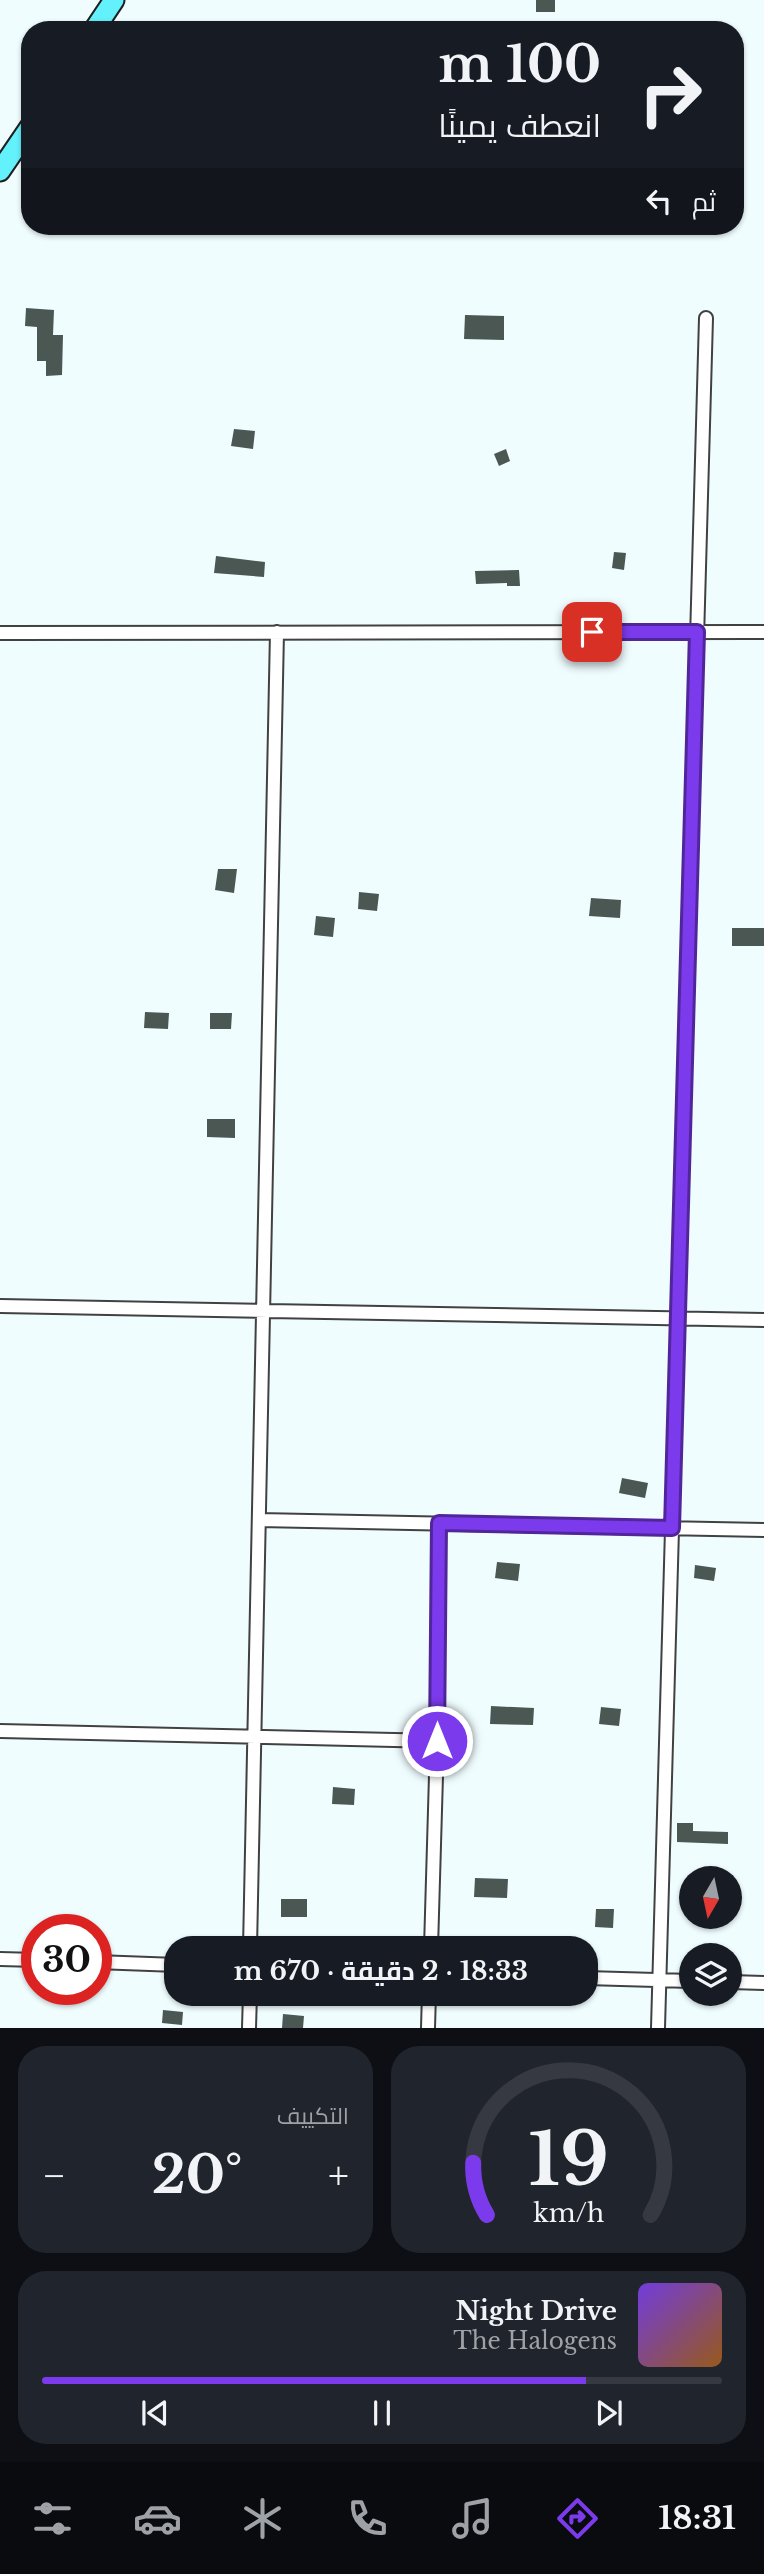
<!DOCTYPE html>
<html lang="ar">
<head>
<meta charset="utf-8">
<style>
  :root { --surface:#171b24; --page:#20242c; --text:#f1f3f6; --muted:#9ea1a6; --line:#363941; --accent:#7c3aed }
  body { margin:0; font-family:"Libre Baskerville",Cairo,serif; background:var(--page); color:var(--text); direction:rtl; height:100vh; display:flex; flex-direction:column; font-size:26px; white-space:nowrap }
  * { box-sizing:border-box; margin:0 }
  p { font-size:23px; color:var(--muted) }
  .icon { flex:none; width:38px; height:38px; fill:none; stroke:currentColor; stroke-width:2; stroke-linecap:round; stroke-linejoin:round }
  .map { position:relative; height:2028px; overflow:hidden; direction:ltr }
  .side { display:flex; flex-direction:column; gap:18px; padding:18px; background:#0d0f14; flex:1 }
  .side>* { flex:none }
  .top-card { position:absolute; left:21px; top:21px; width:723px; height:214px; border-radius:28px; box-shadow:0 2px 5px #0004; direction:rtl; background:#171b24; color:var(--text); overflow:hidden }
  .needle { width:46px; rotate:189deg }
  .controls { position:absolute; left:679px; top:1866px; display:grid; gap:14px }
  .controls a { display:grid; place-items:center; width:63px; height:63px; border-radius:50%; background:var(--surface); box-shadow:0 2px 5px #0004; font-size:35px }
  .speed { position:absolute; left:21px; top:1914px; display:flex; gap:14px; font-size:35px; font-weight:700; text-align:center }
  .speed>* { display:grid; place-content:center; width:91px; height:91px; border-radius:50%; background:var(--surface); box-shadow:0 2px 5px #0004; line-height:1 }
  .speed .limit { border:10px solid #d22; background:#fff; color:#111 }
  .pin { position:absolute; display:grid; place-items:center; width:60px; height:60px; color:#fff; margin:-30px; border-radius:14px; box-shadow:0 4px 10px #0006 }
  .me { position:absolute; width:77px; margin:-38px; rotate:0deg; stroke-linejoin:round; filter:drop-shadow(0 0 5px #0008) }
  .turn { display:flex; align-items:center; gap:24px; height:147px; padding:0 28px; font-size:32px }
  .turn .icon { width:91px; height:91px; stroke-width:2.5 }
  .turn b { display:block; font-size:49px; line-height:60px }
  .then { display:flex; align-items:center; height:66px; padding:0 28px; background:#0003; gap:14px; font-size:26px }
  .big { font-size:52px; font-weight:700; line-height:1.1 }
  .side .widget { flex:1; display:flex; flex-direction:column; justify-content:center; gap:10px; min-width:0; padding:0 24px; border-radius:28px; background:var(--page) }
  .side .dial { align-items:center; gap:0 }
  .dial svg { height:182px; overflow:visible; fill:none; stroke:var(--line); stroke-width:7; stroke-linecap:round; text-anchor:middle }
  .dial text { fill:var(--text); stroke:none }
  .song { display:flex; align-items:center; gap:21px }
  .cover { width:84px; height:84px; border-radius:10px; background:linear-gradient(135deg,hsl(260 70% 55%),hsl(30 70% 35%)) }
  .played { height:7px; border-radius:4px; background:linear-gradient(90deg,var(--accent) 80%,var(--line) 80%) }
  .keys { display:flex; justify-content:space-around; direction:ltr }
  .heat { display:flex; justify-content:space-between; align-items:center; font-size:38px; direction:ltr }
  .side .tiles { flex:1; display:grid; gap:18px; grid-template-columns:1fr 1fr }
  .widget:last-child { grid-column:span 2 }
  .trip { position:absolute; left:164px; top:1936px; width:434px; height:70px; border-radius:28px; background:var(--surface); box-shadow:0 2px 5px #0004; font-weight:700; line-height:70px; text-align:center; direction:rtl }
  .tab-bar { display:flex; height:112px; justify-content:space-around; align-items:center; background:#090b0e; color:var(--muted) }
  .tab-bar .icon { width:49px; height:49px }
  .tab-bar .active { color:var(--accent) }
  .tab-bar b { font-size:32px; color:var(--text) }
  .map>svg:first-child { display:block }
</style>
</head>
<body>
<div class="map">
<svg width="764" height="2028" viewBox="0 0 764 2028">
  <rect width="100%" height="100%" fill="#f0fdff"/>
  <path fill="#4a5753" d="M 536,0 L 555,0 L 555,12 L 536,12 Z
    M 26,308 L 54,310 L 53,335 L 63,335 L 62,375 L 46,376 L 46,361 L 37,361 L 37,327 L 25,326 Z
    M 465,315 L 504,316 L 504,340 L 464,339 Z
    M 234,429 L 255,431 L 253,449 L 231,446 Z
    M 506,449 L 510,461 L 499,466 L 494,454 Z
    M 614,552 L 626,553 L 624,570 L 612,568 Z
    M 216,556 L 265,562 L 264,577 L 214,573 Z
    M 519,570 L 520,586 L 507,586 L 507,583 L 476,584 L 475,571 Z
    M 218,869 L 237,869 L 234,893 L 215,890 Z
    M 359,892 L 379,894 L 377,911 L 358,909 Z
    M 591,898 L 621,900 L 620,918 L 589,916 Z
    M 316,916 L 335,918 L 333,937 L 314,935 Z
    M 732,928 L 764,928 L 764,946 L 732,946 Z
    M 145,1012 L 169,1013 L 168,1029 L 144,1028 Z
    M 210,1013 L 232,1013 L 231,1029 L 210,1029 Z
    M 207,1119 L 235,1119 L 235,1138 L 207,1137 Z
    M 622,1478 L 648,1483 L 645,1498 L 619,1493 Z
    M 497,1562 L 520,1564 L 518,1581 L 495,1578 Z
    M 695,1565 L 716,1568 L 714,1581 L 694,1578 Z
    M 491,1706 L 534,1708 L 533,1725 L 490,1724 Z
    M 601,1707 L 621,1709 L 619,1726 L 599,1724 Z
    M 333,1787 L 355,1789 L 354,1805 L 332,1804 Z
    M 677,1823 L 693,1823 L 693,1831 L 728,1832 L 728,1844 L 677,1842 Z
    M 475,1878 L 508,1879 L 507,1898 L 474,1897 Z
    M 281,1899 L 307,1899 L 307,1917 L 281,1917 Z
    M 596,1909 L 614,1909 L 613,1928 L 595,1927 Z
    M 163,2010 L 183,2012 L 182,2025 L 162,2023 Z
    M 283,2014 L 304,2016 L 303,2028 L 282,2028 Z"/>
  <g fill="none" stroke-linecap="round" stroke-linejoin="round">
    <defs>
      <path id="street" d="M 0,633 L 764,632
        M 0,1306 L 764,1320
        M 259,1520 L 764,1530
        M 0,1731 L 437,1741
        M 250,1948 L 277,632
        M 431,1948 L 437,1741 L 439,1523
        M 0,1959 L 37,1960
        M 96,1962 L 177,1965
        M 586,1978 L 691,1981
        M 730,1982 L 764,1983
        M 249,2028 L 250,1993
        M 428,2028 L 429,1993
        M 658,2028 L 706,318"/>
      <path id="primary" d="M 94,30 L 114,0
        M 0,171 L 30,127"/>
    </defs>
    <use href="#street" stroke="#414141" stroke-width="16"/>
    <use href="#primary" stroke="#1f1f1f" stroke-width="23"/>
    <use href="#street" stroke="#fff" stroke-width="12"/>
    <use href="#primary" stroke="#63f1fc" stroke-width="19"/>
  </g>
  <g fill="none" stroke-linecap="round" stroke-linejoin="round">
    <defs>
      <path id="route" d="M 437,1741 L 439,1523 L 672,1528 L 697,632 L 592,632"/>
    </defs>
    <use href="#route" stroke="#51269a" stroke-width="18"/>
    <use href="#route" stroke="#7c3aed" stroke-width="12"/>
  </g>
</svg>
<div class="controls">
<a><svg class="needle" viewBox="-14 -14 28 28"><path d="M0-13l5 13h-10z" fill="#e53935"/><path d="M0 13l5-13h-10z" fill="#9ea1a6"/></svg></a>
<a><svg class="icon" aria-label="layers" viewBox="0 0 24 24"><path d="M12 4l9 5-9 5-9-5zM3 14l9 5 9-5"/></svg></a>
</div>
<div class="speed"><div class="limit">30</div></div>
<div class="pin" style="left:592px;top:632px;background:#d93025"><svg class="icon" aria-label="arrive" viewBox="0 0 24 24"><path d="M6 21V4h12l-3 4 3 4H6"/></svg></div>
<svg class="me" style="left:437px;top:1741px" viewBox="-20 -20 40 40"><circle r="17" fill="#7c3aed" stroke="#fff" stroke-width="3"/><path d="M0-11L8 9 0 5-8 9z" fill="#fff"/></svg>
<div class="trip">18:33 · 2 دقيقة · 670 m</div>
<div class="top-card">
<div class="turn"><svg class="icon" aria-label="right" viewBox="0 0 24 24"><path d="M7 20v-9h11M14 6l5 5-5 5"/></svg><div><b>100 m</b>انعطف يمينًا</div></div>
<div class="then">ثم<svg class="icon" aria-label="left" viewBox="0 0 24 24"><path d="M17 20v-9H6M10 6l-5 5 5 5"/></svg></div>
</div>
</div>
<section class="side">
<div class="tiles">
<div class="widget dial"><svg viewBox="0 0 100 80">
<path d="M14 69A42 42 0 1 1 86 69"/>
<path d="M14 69A42 42 0 0 1 8 46" stroke="#7c3aed"/>
<text x="50" y="56" font-size="32" font-weight="700">19</text>
<text x="50" y="72" font-size="11">km/h</text>
</svg></div>
<div class="widget"><p>التكييف</p>
<div class="heat"><a>−</a><b class="big">20°</b><a>+</a></div>
</div>
<div class="widget">
<div class="song"><i class="cover"></i><div><b>Night Drive</b><p>The Halogens</p></div></div>
<div class="played"></div>
<div class="keys"><svg class="icon" aria-label="previous" viewBox="0 0 24 24"><path d="M18 5L8 12l10 7zM5 5v14"/></svg><svg class="icon" aria-label="pause" viewBox="0 0 24 24"><path d="M8 5v14M16 5v14"/></svg><svg class="icon" aria-label="next" viewBox="0 0 24 24"><path d="M6 5l10 7-10 7zM19 5v14"/></svg></div>
</div>
</div>
</section>
<nav class="tab-bar">
<b>18:31</b>
<svg class="icon active" aria-label="directions" viewBox="0 0 24 24"><path d="M12 3l9 9-9 9-9-9zM9 14v-3h6M13 9l2 2-2 2"/></svg>
<svg class="icon" aria-label="music" viewBox="0 0 24 24"><path d="M9 18V5l10-2v13"/><circle cx="6" cy="18" r="3"/><circle cx="16" cy="16" r="3"/></svg>
<svg class="icon" aria-label="phone" viewBox="0 0 24 24"><path d="M5 4h4l2 5-3 2q2 4 5 5l2-3 5 2v4C11 20 4 13 5 4z"/></svg>
<svg class="icon" aria-label="climate" viewBox="0 0 24 24"><path d="M12 3v18M4 7l16 10M4 17L20 7"/></svg>
<svg class="icon" aria-label="car" viewBox="0 0 24 24"><path d="M5 17H2v-5l4-1 3-4h7l3 4 3 1v5h-3M9 17h6M6 11h13"/><circle cx="7" cy="17" r="2"/><circle cx="17" cy="17" r="2"/></svg>
<svg class="icon" aria-label="filters" viewBox="0 0 24 24"><path d="M4 7h16M4 17h16"/><circle cx="9" cy="7" r="2"/><circle cx="15" cy="17" r="2"/></svg>
</nav>
</body>
</html>
